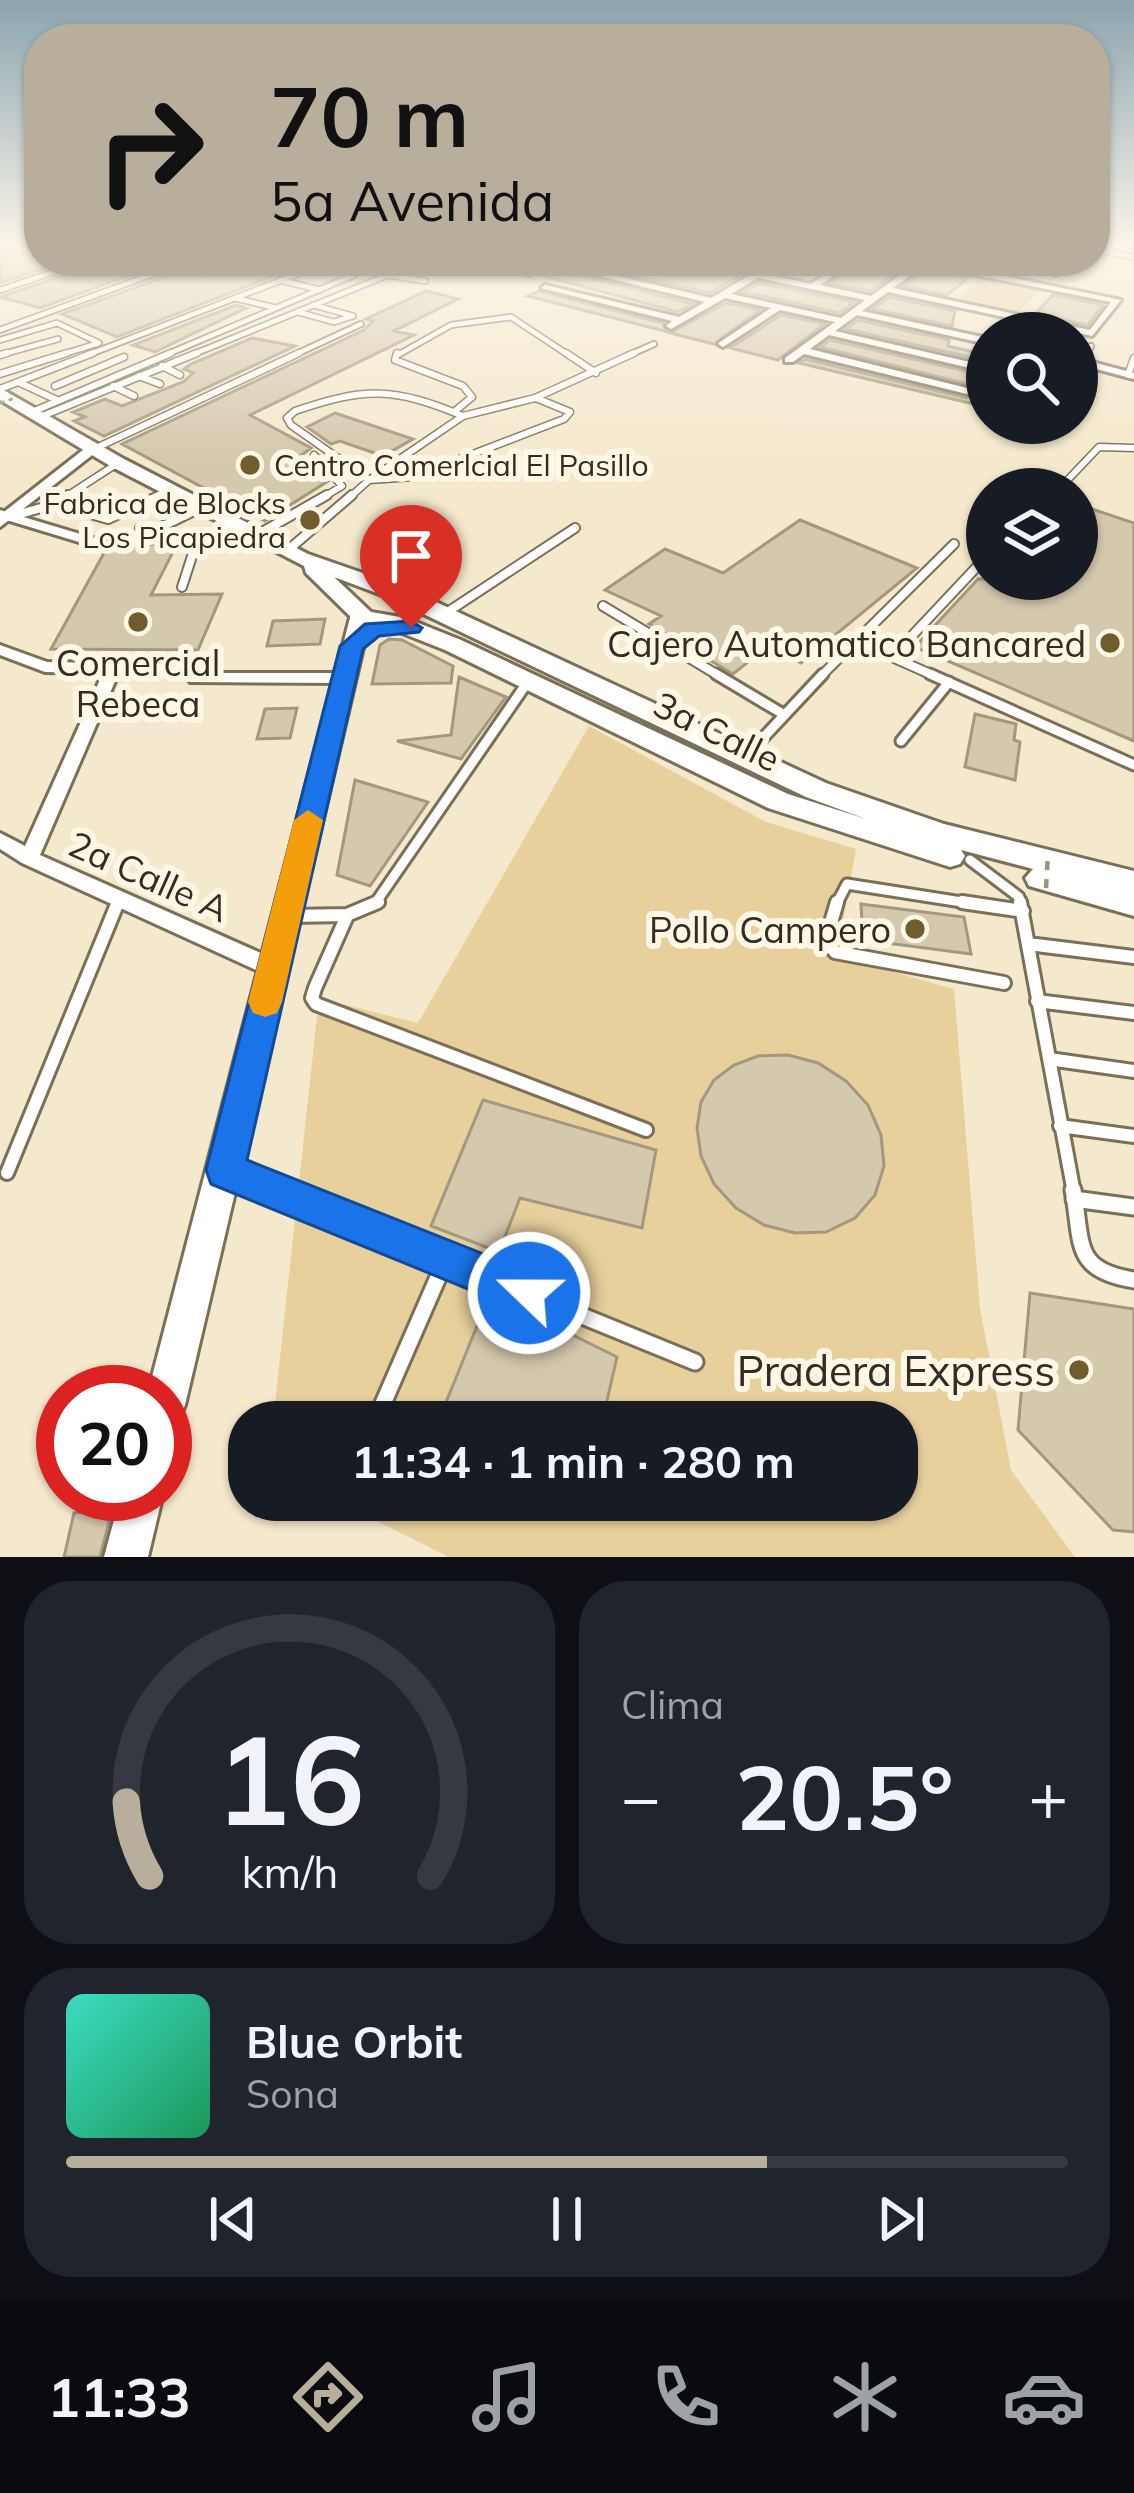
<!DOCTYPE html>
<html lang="es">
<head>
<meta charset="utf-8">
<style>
  :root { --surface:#171b24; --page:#20242c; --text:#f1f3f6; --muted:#9ea1a6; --line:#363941; --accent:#b7af9b }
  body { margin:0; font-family:Mulish,sans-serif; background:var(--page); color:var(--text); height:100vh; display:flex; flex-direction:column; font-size:45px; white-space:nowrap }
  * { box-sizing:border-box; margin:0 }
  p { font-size:39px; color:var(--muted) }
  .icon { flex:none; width:66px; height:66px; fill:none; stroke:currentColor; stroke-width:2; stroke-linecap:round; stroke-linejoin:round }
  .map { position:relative; height:1557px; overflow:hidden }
  .sheet { display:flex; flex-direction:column; gap:24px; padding:24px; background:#0d0f14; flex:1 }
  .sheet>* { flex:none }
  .guide { position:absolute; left:24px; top:24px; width:1086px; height:252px; border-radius:48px; box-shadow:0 3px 9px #0004; background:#b7af9b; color:#111; overflow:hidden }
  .fabs { position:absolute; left:966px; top:312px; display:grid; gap:24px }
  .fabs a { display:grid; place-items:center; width:132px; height:132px; border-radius:50%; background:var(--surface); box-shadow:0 3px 9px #0004; font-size:60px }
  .speed { position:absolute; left:36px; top:1365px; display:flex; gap:24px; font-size:60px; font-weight:700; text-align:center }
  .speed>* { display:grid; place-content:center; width:156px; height:156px; border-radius:50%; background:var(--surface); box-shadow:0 3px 9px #0004; line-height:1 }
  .speed .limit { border:18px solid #d22; background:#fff; color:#111 }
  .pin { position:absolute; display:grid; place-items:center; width:102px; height:102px; color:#fff; margin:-123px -51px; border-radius:50% 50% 50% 0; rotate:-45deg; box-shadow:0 0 12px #0007 }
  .pin .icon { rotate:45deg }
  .me { position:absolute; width:132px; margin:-66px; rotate:292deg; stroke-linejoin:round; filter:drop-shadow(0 0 9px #0008) }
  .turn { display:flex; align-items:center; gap:42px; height:252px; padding:0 48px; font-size:54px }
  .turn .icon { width:156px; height:156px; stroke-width:2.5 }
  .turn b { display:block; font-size:84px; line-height:102px }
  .big { font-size:90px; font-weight:700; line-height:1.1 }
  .sheet .tile { flex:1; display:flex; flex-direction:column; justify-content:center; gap:18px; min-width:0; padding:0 42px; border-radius:48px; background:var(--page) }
  .sheet .dial { align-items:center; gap:0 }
  .dial svg { height:312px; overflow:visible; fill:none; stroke:var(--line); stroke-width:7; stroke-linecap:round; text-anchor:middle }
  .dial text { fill:var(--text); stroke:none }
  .song { display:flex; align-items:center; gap:36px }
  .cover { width:144px; height:144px; border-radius:18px; background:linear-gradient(135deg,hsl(170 70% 55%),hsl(150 70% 35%)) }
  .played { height:12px; border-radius:6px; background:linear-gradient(90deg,var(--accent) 70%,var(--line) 70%) }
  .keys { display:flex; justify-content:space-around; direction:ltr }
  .heat { display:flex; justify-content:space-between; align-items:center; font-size:66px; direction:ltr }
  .sheet .tiles { flex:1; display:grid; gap:24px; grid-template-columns:1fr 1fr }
  .tile:last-child { grid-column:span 2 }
  .trip { position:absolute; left:228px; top:1401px; width:690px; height:120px; border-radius:48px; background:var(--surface); box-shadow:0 3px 9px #0004; font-weight:700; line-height:120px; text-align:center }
  .dock { display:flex; height:192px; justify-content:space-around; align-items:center; background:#090b0e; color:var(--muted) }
  .dock .icon { width:84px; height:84px }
  .dock .active { color:var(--accent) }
  .dock b { font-size:54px; color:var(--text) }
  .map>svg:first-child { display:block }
</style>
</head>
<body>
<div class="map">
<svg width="1134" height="1557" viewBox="0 0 1134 1557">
  <rect width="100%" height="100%" fill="#f5e9cd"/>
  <path fill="#e7d09c" d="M 985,276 L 1044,288 L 1015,315 L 954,302 Z
    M 589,726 L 766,822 L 856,849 L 837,956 L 954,989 L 980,1308 L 1011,1470 L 1075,1557 L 449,1557 L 335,1500 L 897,1500 L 897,1422 L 273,1422 L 319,998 L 418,1023 Z"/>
  <path fill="#d4c8ad" stroke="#a3987e" stroke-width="3" d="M 0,243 L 39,243 L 39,261 L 65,261 L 0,283 Z
    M 93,261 L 169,261 L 40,308 L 0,297 L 88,267 Z
    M 196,261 L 241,261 L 245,267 L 276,275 L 117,337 L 62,314 L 181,271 L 209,277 L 211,267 Z
    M 560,261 L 765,261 L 710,293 L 580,263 L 571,269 L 574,274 L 693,304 L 678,312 L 539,275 Z
    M 860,261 L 912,261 L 870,291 L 831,283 Z
    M 926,270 L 968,278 L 947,295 L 904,286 Z
    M 759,283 L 854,302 L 840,313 L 743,292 Z
    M 426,291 L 458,299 L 394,331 L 414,335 L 250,415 L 311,448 L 299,457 L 328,481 L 265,521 L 122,444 L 364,330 L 373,321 L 366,319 Z
    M 539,291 L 663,323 L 668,332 L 528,296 Z
    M 1053,295 L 1103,305 L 1088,325 L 1035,314 Z
    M 889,297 L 955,311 L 952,326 L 873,309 Z
    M 726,303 L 760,310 L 714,344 L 670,333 Z
    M 236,305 L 246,308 L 155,352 L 133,345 Z
    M 781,315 L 824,324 L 778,360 L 730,348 Z
    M 858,320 L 949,340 L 948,346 L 987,355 L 987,361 L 846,329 Z
    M 252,338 L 295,346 L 104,436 L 74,421 L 85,417 L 73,412 L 105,399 L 122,406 L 183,382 L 193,373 L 184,369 L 191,364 Z
    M 830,340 L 987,376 L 987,407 L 799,363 L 805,359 L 966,398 L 976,392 L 972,385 L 820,347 Z
    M 335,413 L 413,439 L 383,456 L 340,441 L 331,444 L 307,427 Z
    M 1077,504 L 1134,523 L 1134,741 L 915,647 L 978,579 L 1077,579 Z
    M 800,520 L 917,568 L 801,663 L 767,647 L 733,674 L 649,624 L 661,616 L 605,590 L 665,549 L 723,573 Z
    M 157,544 L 173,552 L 151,595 L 222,594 L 198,650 L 51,649 L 104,553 L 113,546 Z
    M 325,619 L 320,644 L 267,646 L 273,621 Z
    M 389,639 L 402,640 L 453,666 L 451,683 L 372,684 L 380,645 Z
    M 459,677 L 506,697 L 461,759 L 397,741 L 451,735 Z
    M 297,708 L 290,738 L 257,739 L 265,709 Z
    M 975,714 L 1016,724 L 1014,740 L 1020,742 L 1015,780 L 965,767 Z
    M 355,780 L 428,802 L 370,886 L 337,875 Z
    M 861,904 L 964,917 L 971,954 L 863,940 Z
    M 788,1055 L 818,1063 L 846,1081 L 868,1105 L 881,1135 L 884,1166 L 875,1195 L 855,1218 L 826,1232 L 795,1233 L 764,1225 L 736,1208 L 714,1184 L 701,1156 L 697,1128 L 701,1102 L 714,1080 L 734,1065 L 758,1056 Z
    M 483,1100 L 656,1150 L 642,1228 L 520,1198 L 499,1252 L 431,1226 Z
    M 1030,1293 L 1134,1309 L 1134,1532 L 1113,1530 L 1018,1430 Z
    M 490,1294 L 617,1357 L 602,1422 L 438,1422 Z
    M 112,1510 L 100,1557 L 64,1557 L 74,1513 Z"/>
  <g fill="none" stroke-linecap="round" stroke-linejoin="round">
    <defs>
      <path id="service-far5" d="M 1123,243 L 1134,245
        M 1095,250 L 1134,257
        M 248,261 L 299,273
        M 353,261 L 376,266
        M 181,264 L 205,271
        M 1056,274 L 1068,261
        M 280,280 L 320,290
        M 0,290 L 86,261
        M 235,298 L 276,308
        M 298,312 L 334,322 L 353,316 L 313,305
        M 0,330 L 189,261
        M 0,340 L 57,323 L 99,343 L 57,356
        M 0,355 L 58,339
        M 85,356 L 318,266 L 300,261
        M 163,356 L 354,275 L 318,266
        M 189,356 L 388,275 L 425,281
        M 292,356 L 361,324
        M 396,356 L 451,325 L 511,317 L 570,356
        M 627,356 L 654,344
        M 1086,356 L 1091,346"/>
      <path id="service-far4" d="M 397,353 L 395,360 L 463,386 L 472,397 L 454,412
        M 566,353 L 596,373
        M 0,355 L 7,353
        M 1082,363 L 1087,353
        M 162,366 L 180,375
        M 0,374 L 67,353
        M 1128,375 L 1134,358
        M 139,376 L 160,384
        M 18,382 L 57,400
        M 55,386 L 124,357
        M 113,386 L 134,396
        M 0,389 L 93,353
        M 32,412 L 171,353
        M 40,417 L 197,353
        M 94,449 L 299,353
        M 314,455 L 342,486 L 322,498
        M 369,480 L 463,416 L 535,398 L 634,353
        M 369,480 L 413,477 L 564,419 L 570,412 L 536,398
        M 1059,489 L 1099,447 L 1134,448
        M 64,498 L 118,463
        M 155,498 L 169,491
        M 349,498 L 369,480 L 291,425 L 287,418 L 295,411 C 365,387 394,387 463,416"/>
      <path id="service-far3" d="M 68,495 L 59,505 L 108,519 L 161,495
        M 10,517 L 58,503
        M 140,528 L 194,550
        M 151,532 L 202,507
        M 257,535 L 327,495
        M 287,551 L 352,495
        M 182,587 L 194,550 L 234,524
        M 603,606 L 721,677
        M 446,613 L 575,528
        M 820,677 L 954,544
        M 937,677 L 892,657 L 987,556"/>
      <path id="service-far2" d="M 716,674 L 783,714
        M 930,674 L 1134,765
        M 901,741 L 949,682
        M 748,754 L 823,674
        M 970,860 L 1019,897 L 1020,905
        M 116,905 L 119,898
        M 374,905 L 529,680
        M 836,905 L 847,884 L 981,905"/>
      <path id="service-far1" d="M 837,902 L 826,940 L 835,952 L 1004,983
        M 962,902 L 1023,911
        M 1020,902 L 1074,1193
        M 291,916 L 347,915 L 378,902
        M 346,918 L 315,988 L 312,998 L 316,1004 L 646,1130
        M 1028,944 L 1134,957
        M 1037,1001 L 1134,1013
        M 1049,1059 L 1134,1071
        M 1060,1126 L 1134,1136
        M 230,1172 L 281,1193
        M 7,1173 L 118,902"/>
      <path id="service" d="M 274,1190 L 695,1362
        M 1073,1190 C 1083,1244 1072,1270 1134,1280
        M 1074,1199 L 1134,1207
        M 375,1422 L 446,1259"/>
      <path id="minor" d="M 475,261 C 492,261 510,270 527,269 C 537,268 544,261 556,261 L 529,275 Z
        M 774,261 L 784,261 L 764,274 L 811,284 L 846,261 L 856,261 L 820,285 L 871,296 L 920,261 L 931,261 L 1121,300 L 1092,336 L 888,292 L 862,311 L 987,338 L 987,344 L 857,315 L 835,331 L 987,366 L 987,372 L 829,335 L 810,349 L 971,389 L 972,391 L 967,394 L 804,354 L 793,362 L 785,362 L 785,358 L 835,322 L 780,310 L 723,347 L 718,344 L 720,342 L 771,308 L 725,298 L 671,329 L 666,326 L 672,321 L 541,288 L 545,285 L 679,317 L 705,302 L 575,270 L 579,267 L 711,298 ZM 925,265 L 1111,302 L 1090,330 L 893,288 ZM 758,278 L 865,300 L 841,318 L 731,294 Z
        M 1077,358 L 1134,373 L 1134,379 L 1077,364 Z
        M 1077,387 L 1089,390 L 1090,392 L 1085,395 L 1077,393 Z
        M 0,510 L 107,542 L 109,545 L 102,549 L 0,518 Z
        M 0,645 L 47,662 L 107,663 L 119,672 L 40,855 L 281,962 L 284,968 L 281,974 L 273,977 L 265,974 L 22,863 L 0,849 L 0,833 L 25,846 L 103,673 L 45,672 L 0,655 Z
        M 196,673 L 344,673 L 352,678 L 344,683 L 190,682 L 188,678 L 190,674 Z"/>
      <path id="tertiary" d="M 88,446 L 100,449 L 0,527 L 0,515 Z"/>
      <path id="secondary" d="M 361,608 L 371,614 L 185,1405 L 179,1419 L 165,1425 L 165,1392 L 148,1392 L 351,614 Z
        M 121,1494 L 163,1494 L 148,1557 L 104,1557 Z"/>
      <path id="primary" d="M 0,388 L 124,459 L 308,554 L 406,588 L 826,783 L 944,824 L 1134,871 L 1134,916 L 1029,886 L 1025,878 L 1033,869 L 961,850 L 965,856 L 960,864 L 950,867 L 768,808 L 445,650 L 392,629 L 356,622 L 306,573 L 304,566 L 112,467 L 0,400 ZM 334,577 L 390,598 L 806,797 L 866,819 L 788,794 L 461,640 L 406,618 L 371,612 Z"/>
    </defs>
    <use href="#service-far5" stroke="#7b7057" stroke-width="8"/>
    <use href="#service-far4" stroke="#7b7057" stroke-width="9"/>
    <use href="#service-far3" stroke="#7b7057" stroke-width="12"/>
    <use href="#service-far2" stroke="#7b7057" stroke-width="15"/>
    <use href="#service-far1" stroke="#7b7057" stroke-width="18"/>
    <use href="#service" stroke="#7b7057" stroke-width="21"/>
    <use href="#minor" stroke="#7b7057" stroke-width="6"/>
    <use href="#tertiary" stroke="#7b7057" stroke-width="6"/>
    <use href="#secondary" stroke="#7b7057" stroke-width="6"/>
    <use href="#primary" stroke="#7b7057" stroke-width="6"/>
    <use href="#service-far5" stroke="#fff" stroke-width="4.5"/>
    <use href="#service-far4" stroke="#fff" stroke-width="6"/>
    <use href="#service-far3" stroke="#fff" stroke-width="8"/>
    <use href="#service-far2" stroke="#fff" stroke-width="9"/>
    <use href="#service-far1" stroke="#fff" stroke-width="12"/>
    <use href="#service" stroke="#fff" stroke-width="15"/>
    <use href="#minor" fill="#fff" fill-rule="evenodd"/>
    <use href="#tertiary" fill="#fff" fill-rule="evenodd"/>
    <use href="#secondary" fill="#fff" fill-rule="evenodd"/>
    <use href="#primary" fill="#fff" fill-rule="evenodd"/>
    <path stroke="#9c937f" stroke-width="3" stroke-dasharray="4.5 4.5" stroke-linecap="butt" d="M 0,403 L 15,398"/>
    <path stroke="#9c937f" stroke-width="4.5" stroke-dasharray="9 9" stroke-linecap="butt" d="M 1046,888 L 1048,854"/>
  </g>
  <linearGradient id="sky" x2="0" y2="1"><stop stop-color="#8ca4af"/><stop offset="0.53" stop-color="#faf5e8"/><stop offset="1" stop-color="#faf5e8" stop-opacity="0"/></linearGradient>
  <rect width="1134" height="461" fill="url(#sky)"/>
  <path fill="#1a73e8" stroke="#114b97" stroke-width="3" d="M 411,621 L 422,628 L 419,632 L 379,636 L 363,649 L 247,1160 L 544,1278 L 550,1293 L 544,1308 L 529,1314 L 211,1184 L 206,1170 L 340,646 L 365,624 Z"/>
  <path fill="#f59e0b" d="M 308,810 L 323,820 L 282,1002 L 277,1013 L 265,1017 L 253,1013 L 248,1002 L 294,820 Z"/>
  <g fill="#715c2b" stroke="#fef7e6" stroke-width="4.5">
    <circle cx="250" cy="465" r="12"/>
    <circle cx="310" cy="520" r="12"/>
    <circle cx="138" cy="622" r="12"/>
    <circle cx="1110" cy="643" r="12"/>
    <circle cx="915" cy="929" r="12"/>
    <circle cx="1079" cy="1370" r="12"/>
  </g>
  <g text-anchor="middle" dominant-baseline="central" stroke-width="12" stroke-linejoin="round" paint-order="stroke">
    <g font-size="30" fill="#322d22" stroke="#fef7e6" text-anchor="start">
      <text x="274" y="465">Centro Comerlcial El Pasillo</text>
      <text x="286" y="503" text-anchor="end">Fabrica de Blocks<tspan x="286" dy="34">Los Picapiedra</tspan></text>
    </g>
    <g font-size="36" fill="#322d22" stroke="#fef7e6" text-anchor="end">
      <text x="1086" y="643">Cajero Automatico Bancared</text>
      <text x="138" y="662" text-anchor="middle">Comercial<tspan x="138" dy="41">Rebeca</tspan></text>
      <text x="891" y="929">Pollo Campero</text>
    </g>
    <g font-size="36" fill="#322d22" stroke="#fef7e6">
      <text transform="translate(717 731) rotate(26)">3a Calle</text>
      <text transform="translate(149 876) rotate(24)">2a Calle A</text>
    </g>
    <g font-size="42" fill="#322d22" stroke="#fef7e6" text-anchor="end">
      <text x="1055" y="1370">Pradera Express</text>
    </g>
  </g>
</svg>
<div class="fabs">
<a><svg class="icon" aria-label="search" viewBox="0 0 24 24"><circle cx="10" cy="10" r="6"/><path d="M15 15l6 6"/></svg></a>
<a><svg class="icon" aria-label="layers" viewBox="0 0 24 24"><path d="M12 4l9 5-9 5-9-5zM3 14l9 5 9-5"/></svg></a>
</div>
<div class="speed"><div class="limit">20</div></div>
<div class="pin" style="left:411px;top:628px;background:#d93025"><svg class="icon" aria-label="arrive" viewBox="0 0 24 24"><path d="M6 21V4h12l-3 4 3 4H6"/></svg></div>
<svg class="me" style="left:529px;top:1293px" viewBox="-20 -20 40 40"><circle r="17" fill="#1a73e8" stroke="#fff" stroke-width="3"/><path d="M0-11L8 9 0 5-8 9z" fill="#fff"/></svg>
<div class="trip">11:34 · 1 min · 280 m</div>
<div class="guide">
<div class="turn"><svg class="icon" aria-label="right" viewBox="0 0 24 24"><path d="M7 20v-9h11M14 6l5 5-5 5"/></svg><div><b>70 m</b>5a Avenida</div></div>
</div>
</div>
<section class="sheet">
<div class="tiles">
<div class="tile dial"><svg viewBox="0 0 100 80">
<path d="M14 69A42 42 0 1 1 86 69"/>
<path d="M14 69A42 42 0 0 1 8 50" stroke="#b7af9b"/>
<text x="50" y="56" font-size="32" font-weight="700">16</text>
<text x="50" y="72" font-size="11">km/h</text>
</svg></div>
<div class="tile"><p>Clima</p>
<div class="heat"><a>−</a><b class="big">20.5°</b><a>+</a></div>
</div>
<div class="tile">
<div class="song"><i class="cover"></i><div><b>Blue Orbit</b><p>Sona</p></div></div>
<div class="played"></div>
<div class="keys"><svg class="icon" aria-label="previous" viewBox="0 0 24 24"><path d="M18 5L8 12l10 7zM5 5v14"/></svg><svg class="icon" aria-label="pause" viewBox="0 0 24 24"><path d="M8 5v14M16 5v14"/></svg><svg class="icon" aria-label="next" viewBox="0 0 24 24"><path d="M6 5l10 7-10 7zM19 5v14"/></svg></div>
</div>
</div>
</section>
<nav class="dock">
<b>11:33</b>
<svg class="icon active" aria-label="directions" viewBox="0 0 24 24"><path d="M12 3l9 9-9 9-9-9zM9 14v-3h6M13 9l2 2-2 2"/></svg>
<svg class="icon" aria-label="music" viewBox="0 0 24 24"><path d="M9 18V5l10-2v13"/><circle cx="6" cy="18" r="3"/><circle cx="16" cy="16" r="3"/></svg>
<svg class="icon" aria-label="phone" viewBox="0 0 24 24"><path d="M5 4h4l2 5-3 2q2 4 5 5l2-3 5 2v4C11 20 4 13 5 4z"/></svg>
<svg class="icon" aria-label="climate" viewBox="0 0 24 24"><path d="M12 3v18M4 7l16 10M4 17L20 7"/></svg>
<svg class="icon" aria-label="car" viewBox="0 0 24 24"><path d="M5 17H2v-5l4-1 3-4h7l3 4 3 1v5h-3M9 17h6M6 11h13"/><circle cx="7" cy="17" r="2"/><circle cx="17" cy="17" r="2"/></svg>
</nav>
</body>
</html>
